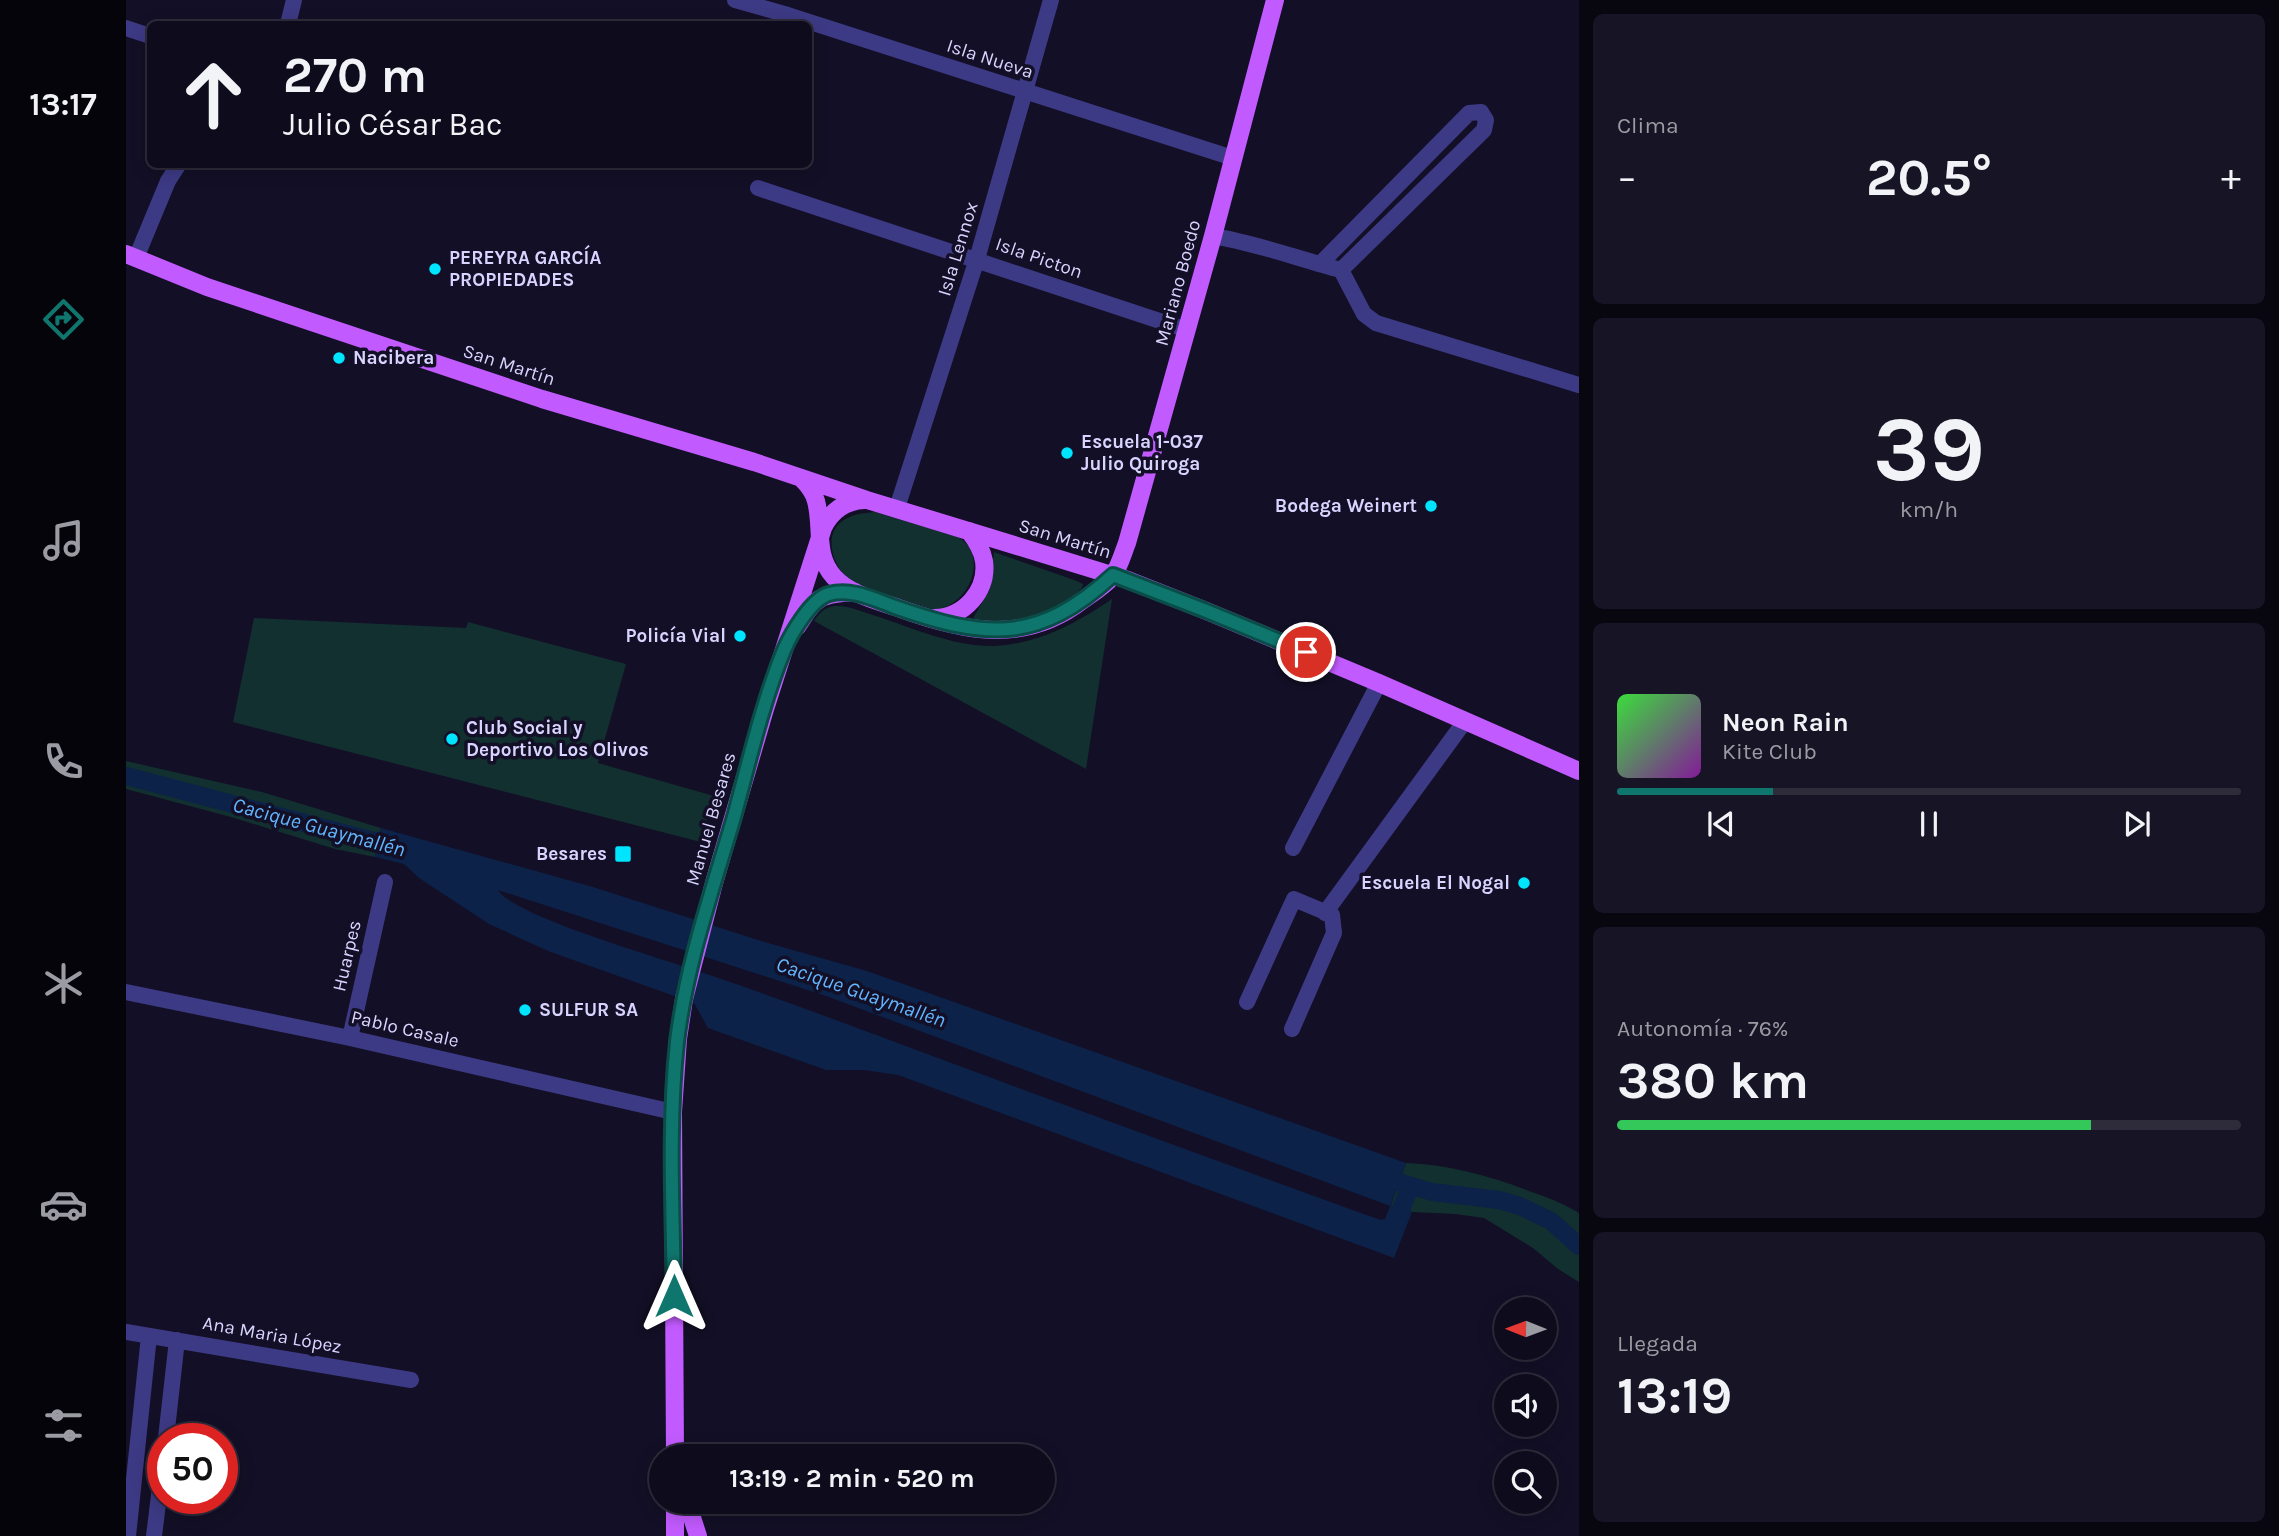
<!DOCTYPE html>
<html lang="es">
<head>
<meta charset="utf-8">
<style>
  :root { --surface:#0e0b1c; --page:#171425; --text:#f1f3f6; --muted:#9b9ba3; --line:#2e2b3b; --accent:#0f766e }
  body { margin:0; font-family:Karla,sans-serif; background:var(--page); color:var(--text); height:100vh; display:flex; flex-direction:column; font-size:26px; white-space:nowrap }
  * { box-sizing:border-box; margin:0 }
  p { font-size:23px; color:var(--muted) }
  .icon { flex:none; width:38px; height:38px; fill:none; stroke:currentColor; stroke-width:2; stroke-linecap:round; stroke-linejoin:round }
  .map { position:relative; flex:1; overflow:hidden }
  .panel { display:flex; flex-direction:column; gap:14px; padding:14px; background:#08060f; width:700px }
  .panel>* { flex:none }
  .banner { position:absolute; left:21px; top:21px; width:665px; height:147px; border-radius:10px; box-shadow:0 4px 18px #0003,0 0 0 2px var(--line); background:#0e0b1c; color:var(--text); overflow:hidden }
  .needle { width:46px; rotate:271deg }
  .controls { position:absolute; left:1368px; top:1297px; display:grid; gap:14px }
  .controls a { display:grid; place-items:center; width:63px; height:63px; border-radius:50%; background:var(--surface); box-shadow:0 4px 18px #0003,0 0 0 2px var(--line); font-size:35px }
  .speed { position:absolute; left:21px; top:1423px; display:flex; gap:14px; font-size:35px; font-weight:700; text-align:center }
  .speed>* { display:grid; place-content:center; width:91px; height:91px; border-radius:50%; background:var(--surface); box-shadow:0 4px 18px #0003,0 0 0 2px var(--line); line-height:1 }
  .speed .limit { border:10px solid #d22; background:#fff; color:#111 }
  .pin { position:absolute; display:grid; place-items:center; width:60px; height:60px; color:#fff; margin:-30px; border:4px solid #fff; border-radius:50%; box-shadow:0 2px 7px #0007 }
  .me { position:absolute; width:77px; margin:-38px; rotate:0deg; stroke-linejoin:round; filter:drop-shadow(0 0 5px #0008) }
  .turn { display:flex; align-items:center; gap:24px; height:147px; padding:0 21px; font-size:32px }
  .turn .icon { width:91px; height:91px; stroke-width:2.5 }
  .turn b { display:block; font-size:49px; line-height:60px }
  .big { font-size:52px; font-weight:700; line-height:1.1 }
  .panel .tile { flex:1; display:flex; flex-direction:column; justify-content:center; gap:10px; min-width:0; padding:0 24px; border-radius:10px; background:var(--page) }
  .panel .dial { align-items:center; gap:0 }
  .dial b { font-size:91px; line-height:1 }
  .song { display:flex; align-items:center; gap:21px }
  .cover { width:84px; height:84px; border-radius:10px; background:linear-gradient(135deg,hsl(120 70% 55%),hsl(290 70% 35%)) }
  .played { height:7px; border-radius:4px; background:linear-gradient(90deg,var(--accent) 25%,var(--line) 25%) }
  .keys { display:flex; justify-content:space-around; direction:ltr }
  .heat { display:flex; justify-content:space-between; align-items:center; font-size:38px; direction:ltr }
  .charge { height:10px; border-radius:5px; background:linear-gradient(90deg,#34c759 76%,var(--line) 0) }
  .trip { position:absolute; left:523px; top:1444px; width:406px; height:70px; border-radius:35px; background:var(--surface); box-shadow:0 4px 18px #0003,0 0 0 2px var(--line); font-weight:700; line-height:70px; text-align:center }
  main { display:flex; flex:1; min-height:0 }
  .menu { display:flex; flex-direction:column; width:126px; justify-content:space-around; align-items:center; background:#06040b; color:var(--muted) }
  .menu .icon { width:49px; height:49px }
  .menu .current { color:var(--accent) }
  .menu b { font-size:32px; color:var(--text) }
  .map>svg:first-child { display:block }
</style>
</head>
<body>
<main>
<nav class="menu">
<b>13:17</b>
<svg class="icon current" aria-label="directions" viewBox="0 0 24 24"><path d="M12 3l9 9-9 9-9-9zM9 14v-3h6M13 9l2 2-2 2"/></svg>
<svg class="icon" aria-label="music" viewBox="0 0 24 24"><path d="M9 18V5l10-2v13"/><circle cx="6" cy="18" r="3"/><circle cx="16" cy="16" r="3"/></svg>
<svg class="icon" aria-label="phone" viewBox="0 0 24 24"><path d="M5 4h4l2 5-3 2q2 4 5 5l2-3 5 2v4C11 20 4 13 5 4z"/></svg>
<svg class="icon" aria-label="climate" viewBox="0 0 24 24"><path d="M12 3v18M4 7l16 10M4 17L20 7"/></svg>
<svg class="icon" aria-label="car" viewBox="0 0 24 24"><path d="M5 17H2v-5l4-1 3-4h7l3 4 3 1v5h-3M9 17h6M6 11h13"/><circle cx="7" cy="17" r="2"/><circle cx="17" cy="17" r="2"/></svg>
<svg class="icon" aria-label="filters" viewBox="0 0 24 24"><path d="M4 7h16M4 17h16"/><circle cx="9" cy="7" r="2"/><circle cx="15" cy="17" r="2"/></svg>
</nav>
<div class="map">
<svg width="1453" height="1536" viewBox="0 0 1453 1536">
  <rect width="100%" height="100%" fill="#130f26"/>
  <path fill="#12302f" d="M 749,512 L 832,537 C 867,557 839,616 799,609 C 786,606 744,593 732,587 C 713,577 694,541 714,523 C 724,514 737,513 749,512 Z
    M 868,552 L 951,581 L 957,584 L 956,588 C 923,621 889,623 846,620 L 864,589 Z
    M 986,599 L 960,769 L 688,621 C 693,613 699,607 709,606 C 722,605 737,612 750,616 C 787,628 828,647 868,646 C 912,644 951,623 986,599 Z
    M 128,618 L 340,628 L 342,622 L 500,664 L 472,763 L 588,796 L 575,842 L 107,722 Z
    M 0,761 L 136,792 L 255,828 L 249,857 L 209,849 L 105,817 L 0,789 Z
    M 1280,1163 C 1323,1165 1362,1175 1403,1191 C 1420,1197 1437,1203 1453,1213 L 1453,1282 L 1432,1269 L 1407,1248 L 1358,1218 L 1329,1214 L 1286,1212 L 1265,1205 Z"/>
  <path fill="#0c2248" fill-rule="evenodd" d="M 255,828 L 467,887 L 632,940 L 741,971 L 1280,1163 L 1265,1205 L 1286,1212 L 1268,1258 L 772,1075 L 738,1070 L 700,1070 L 582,1028 L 568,1003 L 422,951 L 363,924 L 293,878 L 278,864 L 249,857 ZM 372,890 L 700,996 L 1264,1206 L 1259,1219 L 1255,1220 L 1232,1212 C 1095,1162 957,1112 820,1061 C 728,1027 635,991 541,961 C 511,951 385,913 372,890 Z"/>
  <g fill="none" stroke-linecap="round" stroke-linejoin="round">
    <path stroke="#0c2248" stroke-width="18" d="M 0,776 L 274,848
      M 1249,1175 L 1306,1192 L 1373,1200 L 1394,1206 L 1425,1221 L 1453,1246
      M 1267,1229 L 1284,1187"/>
    <path stroke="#3d3a85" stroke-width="16" d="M 609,0 L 662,15 L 1107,158
      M 162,24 L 168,0
      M 0,28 L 24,36
      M 632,188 L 1061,330
      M 1087,236 C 1130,243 1173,259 1215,270 L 1238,314 L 1250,323 L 1453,385
      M 10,258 L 42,181 L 53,164
      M 1194,264 L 1343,113 L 1355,112 L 1360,120 L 1358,130 L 1215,270
      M 771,508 L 851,259 L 925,0
      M 1167,848 L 1253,683
      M 1199,913 L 1339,721
      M 0,992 L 224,1038 L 547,1112
      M 1121,1002 L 1168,899 L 1206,915 L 1208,933 L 1166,1029
      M 224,1038 L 259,882
      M 0,1332 L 285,1380
      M 40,1438 L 51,1340
      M 2,1536 L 23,1336
      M 28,1536 L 37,1463"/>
    <path stroke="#c25bff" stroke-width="18" d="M 0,254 L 81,287 L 416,399 L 628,462 L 741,500 L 1002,580 L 1078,610 L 1253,683 L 1453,771
      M 676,479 C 682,485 688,493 690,501 C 697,527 688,555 708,577 C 724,595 753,601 775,609 C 839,632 899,645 957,600 C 967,593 978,586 986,577 C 993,568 997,553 1001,543 L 1087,236 L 1149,0
      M 809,618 C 838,617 862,591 858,561 C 856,549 850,540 843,531
      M 671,627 C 690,597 693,594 729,592
      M 549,1456 L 547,1112 L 552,1039 L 558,999 L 588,883 L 639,709 L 697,528 C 705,511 719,501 738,500
      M 549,1502 L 549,1536
      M 561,1502 L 572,1536"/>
  </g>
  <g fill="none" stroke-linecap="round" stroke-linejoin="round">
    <defs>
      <path id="route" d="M 548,1296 C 547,1212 542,1126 551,1042 C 560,966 586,891 608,817 C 623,762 636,704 658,650 C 665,634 685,599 703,594 C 726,588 747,599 769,607 C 860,639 912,644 987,575 L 1078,610 L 1180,652"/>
    </defs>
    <use href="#route" stroke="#0a4d48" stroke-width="18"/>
    <use href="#route" stroke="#0f766e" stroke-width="12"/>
  </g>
  <g fill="#00e5ff" stroke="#130f26" stroke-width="2.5">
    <circle cx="309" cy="269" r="7"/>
    <circle cx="213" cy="358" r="7"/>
    <circle cx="941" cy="453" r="7"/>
    <circle cx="1305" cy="506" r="7"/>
    <circle cx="614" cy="636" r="7"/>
    <circle cx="326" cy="739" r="7"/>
    <rect x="488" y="845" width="18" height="18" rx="3.5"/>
    <circle cx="1398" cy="883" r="7"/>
    <circle cx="399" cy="1010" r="7"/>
  </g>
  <g text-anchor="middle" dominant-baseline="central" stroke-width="7" stroke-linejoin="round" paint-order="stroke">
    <g font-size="19" fill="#d9d4ff" stroke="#130f26">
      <text transform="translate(864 59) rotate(18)">Isla Nueva</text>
      <text transform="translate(832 249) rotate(-73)">Isla Lennox</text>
      <text transform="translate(913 258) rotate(19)">Isla Picton</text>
      <text transform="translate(1052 283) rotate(-75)">Mariano Boedo</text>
      <text transform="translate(383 365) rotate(18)">San Martín</text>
      <text transform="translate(939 539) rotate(17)">San Martín</text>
      <text transform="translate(585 819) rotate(-74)">Manuel Besares</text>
      <text transform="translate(221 956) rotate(-77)">Huarpes</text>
      <text transform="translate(279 1029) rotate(13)">Pablo Casale</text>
      <text transform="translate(146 1335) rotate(10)">Ana Maria López</text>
    </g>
    <g font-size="19" font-weight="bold" fill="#d9d4ff" stroke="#130f26" text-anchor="start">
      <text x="323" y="258">PEREYRA GARCÍA<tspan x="323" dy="22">PROPIEDADES</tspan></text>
      <text x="227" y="358">Nacibera</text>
      <text x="955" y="442">Escuela 1-037<tspan x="955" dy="22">Julio Quiroga</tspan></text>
      <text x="1291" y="506" text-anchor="end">Bodega Weinert</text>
      <text x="600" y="636" text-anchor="end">Policía Vial</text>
      <text x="340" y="728">Club Social y<tspan x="340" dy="22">Deportivo Los Olivos</tspan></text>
      <text x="481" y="854" text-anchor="end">Besares</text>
      <text x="1384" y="883" text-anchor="end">Escuela El Nogal</text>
      <text x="413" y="1010">SULFUR SA</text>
    </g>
    <g font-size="21" font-style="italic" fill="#62b6ff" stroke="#130f26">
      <text transform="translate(193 827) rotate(15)">Cacique Guaymallén</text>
      <text transform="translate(735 992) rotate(19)">Cacique Guaymallén</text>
    </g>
  </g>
</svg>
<div class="controls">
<a><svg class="needle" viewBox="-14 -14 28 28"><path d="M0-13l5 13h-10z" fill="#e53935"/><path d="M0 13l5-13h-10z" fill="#9b9ba3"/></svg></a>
<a><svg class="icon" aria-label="sound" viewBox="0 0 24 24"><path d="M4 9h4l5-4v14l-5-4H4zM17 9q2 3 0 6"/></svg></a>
<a><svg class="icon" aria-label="search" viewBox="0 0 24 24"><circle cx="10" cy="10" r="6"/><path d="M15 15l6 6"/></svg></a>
</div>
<div class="speed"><div class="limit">50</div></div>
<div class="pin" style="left:1180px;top:652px;background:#d93025"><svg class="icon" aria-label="arrive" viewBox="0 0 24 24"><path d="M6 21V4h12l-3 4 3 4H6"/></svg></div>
<svg class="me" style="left:548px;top:1296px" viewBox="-20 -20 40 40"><path d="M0-17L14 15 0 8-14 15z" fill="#0f766e" stroke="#fff" stroke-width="4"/></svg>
<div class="trip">13:19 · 2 min · 520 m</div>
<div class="banner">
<div class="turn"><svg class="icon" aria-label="ahead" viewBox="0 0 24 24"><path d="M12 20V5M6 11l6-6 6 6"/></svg><div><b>270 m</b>Julio César Bac</div></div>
</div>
</div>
<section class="panel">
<div class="tile"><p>Clima</p>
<div class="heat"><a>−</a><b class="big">20.5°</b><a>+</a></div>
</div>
<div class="tile dial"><b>39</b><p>km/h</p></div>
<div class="tile">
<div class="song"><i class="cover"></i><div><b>Neon Rain</b><p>Kite Club</p></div></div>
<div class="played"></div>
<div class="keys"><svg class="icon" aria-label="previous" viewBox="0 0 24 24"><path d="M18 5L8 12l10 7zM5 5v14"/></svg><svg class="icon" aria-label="pause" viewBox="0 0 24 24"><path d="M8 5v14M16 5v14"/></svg><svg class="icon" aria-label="next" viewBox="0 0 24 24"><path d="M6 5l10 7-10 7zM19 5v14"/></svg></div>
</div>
<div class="tile"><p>Autonomía · 76%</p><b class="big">380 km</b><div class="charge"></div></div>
<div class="tile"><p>Llegada</p><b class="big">13:19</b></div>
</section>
</main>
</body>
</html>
